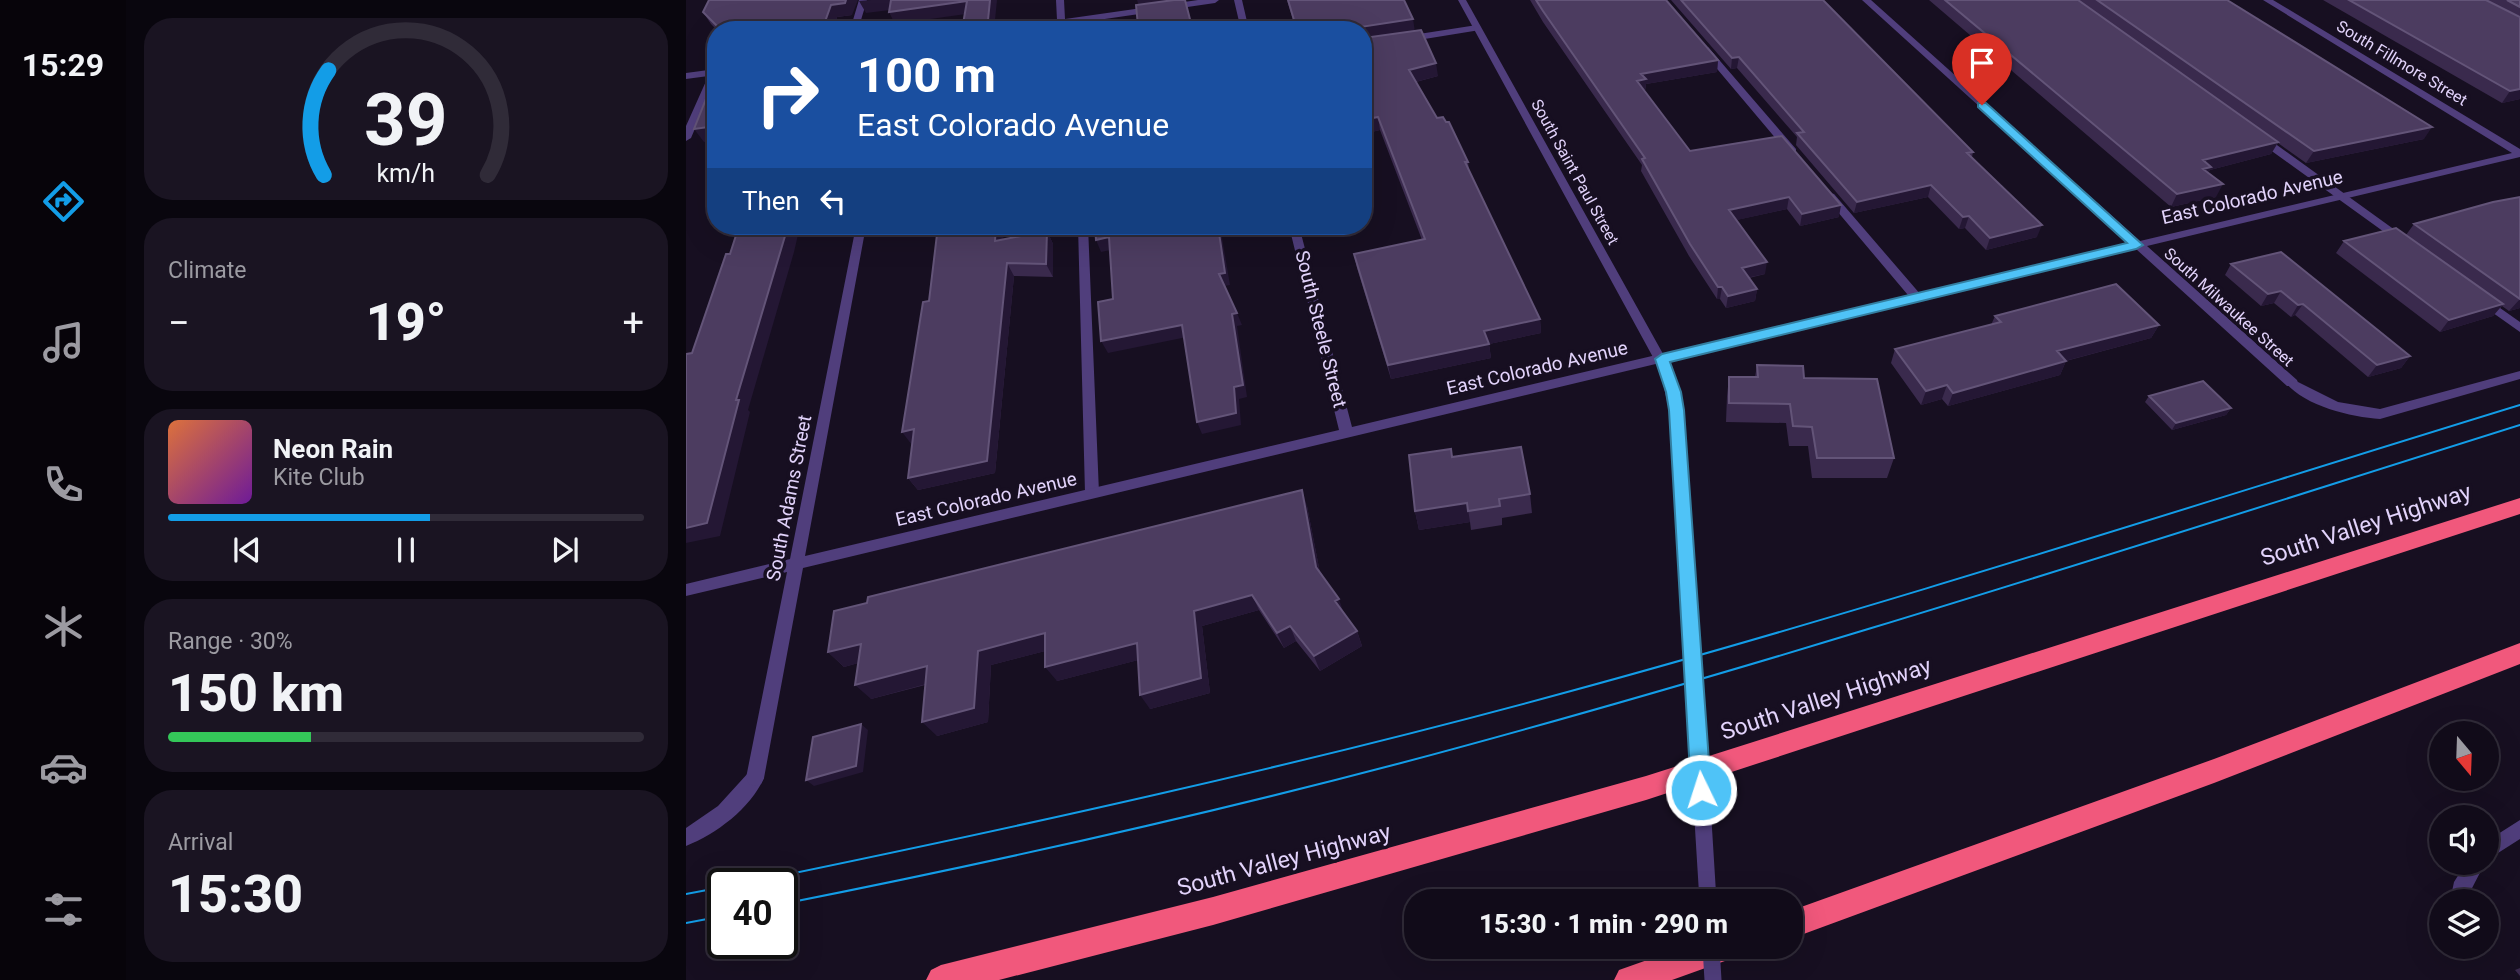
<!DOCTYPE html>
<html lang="en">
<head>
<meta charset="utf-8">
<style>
  :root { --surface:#110b19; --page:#1a1422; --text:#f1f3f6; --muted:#9c9ba2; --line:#302b38; --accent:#139de7 }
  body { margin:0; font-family:Roboto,sans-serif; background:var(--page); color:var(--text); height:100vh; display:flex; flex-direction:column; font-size:26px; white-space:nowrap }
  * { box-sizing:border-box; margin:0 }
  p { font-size:23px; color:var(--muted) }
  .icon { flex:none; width:38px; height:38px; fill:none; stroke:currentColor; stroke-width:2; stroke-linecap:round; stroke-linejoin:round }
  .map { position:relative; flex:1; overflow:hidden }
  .sheet { display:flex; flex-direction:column; gap:18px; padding:18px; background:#09060e; width:560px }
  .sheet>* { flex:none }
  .hud { position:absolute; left:21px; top:21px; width:665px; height:214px; border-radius:28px; box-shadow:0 7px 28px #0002,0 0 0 2px var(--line); background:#1a4fa0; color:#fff; overflow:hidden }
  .needle { width:46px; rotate:161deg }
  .controls { position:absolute; left:1743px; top:721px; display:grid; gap:14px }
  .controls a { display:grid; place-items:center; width:70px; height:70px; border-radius:50%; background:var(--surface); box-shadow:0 7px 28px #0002,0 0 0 2px var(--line); font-size:35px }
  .speed { position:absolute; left:21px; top:868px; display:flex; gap:14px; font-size:35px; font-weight:700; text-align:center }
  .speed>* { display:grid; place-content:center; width:91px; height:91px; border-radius:50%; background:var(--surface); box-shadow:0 7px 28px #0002,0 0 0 2px var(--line); line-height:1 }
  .speed .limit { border:4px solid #111; border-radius:10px; background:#fff; color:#111 }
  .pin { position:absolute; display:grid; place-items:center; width:60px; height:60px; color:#fff; margin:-72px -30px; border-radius:50% 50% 50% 0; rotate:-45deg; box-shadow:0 0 7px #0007 }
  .pin .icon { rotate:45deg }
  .me { position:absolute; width:77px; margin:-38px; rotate:356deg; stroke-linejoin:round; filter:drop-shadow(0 0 5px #0008) }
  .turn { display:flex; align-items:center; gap:24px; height:147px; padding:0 35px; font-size:32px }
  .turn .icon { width:91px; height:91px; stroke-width:2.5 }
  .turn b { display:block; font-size:49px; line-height:60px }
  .then { display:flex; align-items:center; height:66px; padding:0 35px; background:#0003; gap:14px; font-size:26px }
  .big { font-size:52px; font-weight:800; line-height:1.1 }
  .sheet .tile { flex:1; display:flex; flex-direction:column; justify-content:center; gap:10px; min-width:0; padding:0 24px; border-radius:28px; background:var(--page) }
  .sheet .dial { align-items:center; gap:0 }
  .dial svg { height:182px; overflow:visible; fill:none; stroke:var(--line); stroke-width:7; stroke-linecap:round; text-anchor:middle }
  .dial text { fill:var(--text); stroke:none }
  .song { display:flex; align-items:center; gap:21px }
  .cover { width:84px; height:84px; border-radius:10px; background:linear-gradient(135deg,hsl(20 70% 55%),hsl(280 70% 35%)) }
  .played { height:7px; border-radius:4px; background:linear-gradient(90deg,var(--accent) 55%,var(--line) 55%) }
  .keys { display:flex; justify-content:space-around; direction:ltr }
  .heat { display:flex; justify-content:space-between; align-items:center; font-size:38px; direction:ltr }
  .charge { height:10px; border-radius:5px; background:linear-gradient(90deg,#34c759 30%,var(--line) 0) }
  .trip { position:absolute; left:718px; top:889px; width:399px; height:70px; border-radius:28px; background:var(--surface); box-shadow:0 7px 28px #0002,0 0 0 2px var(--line); font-weight:800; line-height:70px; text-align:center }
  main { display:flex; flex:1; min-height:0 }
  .dock { display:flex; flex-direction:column; width:126px; justify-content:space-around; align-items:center; background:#07040a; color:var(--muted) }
  .dock .icon { width:49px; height:49px }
  .dock .on { color:var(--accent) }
  .dock b { font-size:32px; color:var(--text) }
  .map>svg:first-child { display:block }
</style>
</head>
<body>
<main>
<nav class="dock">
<b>15:29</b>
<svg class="icon on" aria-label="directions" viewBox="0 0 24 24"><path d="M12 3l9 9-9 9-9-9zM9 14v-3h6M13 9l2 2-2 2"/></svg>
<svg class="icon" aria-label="music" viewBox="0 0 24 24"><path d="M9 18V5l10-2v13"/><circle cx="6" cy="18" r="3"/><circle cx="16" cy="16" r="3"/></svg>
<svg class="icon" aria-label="phone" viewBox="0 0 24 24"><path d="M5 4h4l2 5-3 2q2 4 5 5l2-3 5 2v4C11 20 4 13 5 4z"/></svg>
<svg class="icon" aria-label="climate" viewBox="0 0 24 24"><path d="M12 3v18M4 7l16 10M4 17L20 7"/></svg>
<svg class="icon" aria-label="car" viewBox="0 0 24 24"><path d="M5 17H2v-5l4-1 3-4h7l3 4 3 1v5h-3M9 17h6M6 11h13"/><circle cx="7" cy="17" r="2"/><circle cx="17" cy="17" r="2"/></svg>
<svg class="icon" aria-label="filters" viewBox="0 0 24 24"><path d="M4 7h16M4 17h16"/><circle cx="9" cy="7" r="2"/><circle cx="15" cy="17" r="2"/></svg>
</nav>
<section class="sheet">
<div class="tile dial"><svg viewBox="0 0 100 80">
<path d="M14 69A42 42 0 1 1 86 69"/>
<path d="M14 69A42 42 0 0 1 16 23" stroke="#139de7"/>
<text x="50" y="56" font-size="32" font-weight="700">39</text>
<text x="50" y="72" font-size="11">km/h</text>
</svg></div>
<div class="tile"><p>Climate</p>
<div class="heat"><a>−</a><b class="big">19°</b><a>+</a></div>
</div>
<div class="tile">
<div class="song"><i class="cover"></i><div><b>Neon Rain</b><p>Kite Club</p></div></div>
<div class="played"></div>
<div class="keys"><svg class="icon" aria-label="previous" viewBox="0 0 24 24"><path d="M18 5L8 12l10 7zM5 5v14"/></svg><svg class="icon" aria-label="pause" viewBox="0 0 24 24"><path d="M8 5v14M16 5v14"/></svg><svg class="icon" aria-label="next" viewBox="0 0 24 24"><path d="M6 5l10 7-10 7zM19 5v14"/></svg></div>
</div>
<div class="tile"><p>Range · 30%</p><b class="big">150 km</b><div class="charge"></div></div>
<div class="tile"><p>Arrival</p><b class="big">15:30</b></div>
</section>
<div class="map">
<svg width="1834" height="980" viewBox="0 0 1834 980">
  <rect width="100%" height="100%" fill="#170f21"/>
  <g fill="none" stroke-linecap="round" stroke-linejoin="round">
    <path fill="#503e7c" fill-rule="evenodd" d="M 173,0 L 181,0 L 172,30 L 164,30 Z
      M 372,20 L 378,20 L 393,30 L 382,30 L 372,24 Z
      M 791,25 L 795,28 L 794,30 L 720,42 L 716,39 L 720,36 Z
      M 1016,47 L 1022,47 L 1110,149 L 1110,153 L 1102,153 L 1016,51 Z
      M 25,70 L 30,70 L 30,79 L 5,138 L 0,141 L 0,126 Z
      M 1569,135 L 1577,135 L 1720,238 L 1720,242 L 1712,242 L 1569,139 Z
      M 1144,193 L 1148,194 L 1235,295 L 1235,301 L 1227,301 L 1140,198 L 1140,194 Z
      M 392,226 L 402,226 L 413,493 L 411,497 L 401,497 L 399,493 Z
      M 1797,296 L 1834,322 L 1834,332 L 1793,303 L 1793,297 Z
      M 1834,371 L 1834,379 L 1694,419 C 1665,417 1619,406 1600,383 L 1606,379 L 1652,402 L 1694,409 Z
      M 69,770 L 75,772 L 78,778 C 64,809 30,834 0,846 L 0,828 L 32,806 L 63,772 Z
      M 1834,820 L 1834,839 L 1801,860 L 1801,841 Z
      M 1780,863 L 1799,863 L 1784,892 L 1782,901 L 1764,901 L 1768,882 Z
      M 1766,947 L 1786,947 L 1787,948 L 1784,955 L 1777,958 L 1770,955 Z"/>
    <path fill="#503e7c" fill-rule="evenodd" d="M 370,0 L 378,0 L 379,19 L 512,0 L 533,0 L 529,3 L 343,30 L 319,30 L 371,20 Z
      M 548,0 L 556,0 L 563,30 L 555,30 Z
      M 1176,0 L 1185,0 L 1454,241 L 1826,153 L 1577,0 L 1587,0 L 1834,149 L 1834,157 L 1461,246 L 1611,380 L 1612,383 L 1611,386 L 1601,386 L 1450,249 L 117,568 L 78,778 L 75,784 L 69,786 L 63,784 L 60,778 L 101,572 L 0,596 L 0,584 L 104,559 L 170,226 L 180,226 L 119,556 L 653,430 L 603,226 L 613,226 L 666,427 L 1444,243 Z
      M 30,69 L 30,75 L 0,79 L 0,73 Z"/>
    <path fill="#503e7c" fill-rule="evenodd" d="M 772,0 L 780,0 L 986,370 L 997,410 L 1011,594 L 1008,598 L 1003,600 L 998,598 L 995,594 L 983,410 L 974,370 Z"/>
    <path fill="#f1587c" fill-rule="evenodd" d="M 1834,498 L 1834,514 L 960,800 L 527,925 L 313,980 L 240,980 L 245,970 L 255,965 L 527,897 L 960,776 Z
      M 1834,643 L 1834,664 L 1528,783 L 1104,939 L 1104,911 L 1528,759 Z
      M 998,947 L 1054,947 L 1050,957 L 986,980 L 928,980 L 933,970 Z"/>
    <path stroke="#139de7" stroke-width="2" d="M 55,884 C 333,827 611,766 885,691 C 1204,604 1518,502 1834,405
      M 0,894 L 37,887
      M 96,904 C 303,863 510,817 715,763 C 1091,663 1462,542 1834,425
      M 0,923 L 37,916"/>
    <path stroke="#503e7c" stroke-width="17" d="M 1003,594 L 1022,901
      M 1025,947 L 1027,980"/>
  </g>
  <path fill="#3a2a4d" d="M 601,0 L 718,0 L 728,31 L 752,76 L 730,82 L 751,118 L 782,162 L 783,170 L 854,319 L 855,333 L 803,344 L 805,358 L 705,379 L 671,268 L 668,254 L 736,240 L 694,130 L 677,134 L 677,30 L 610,30 Z
    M 844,0 L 980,0 L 1032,60 L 1031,72 L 960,84 L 959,91 L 958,91 L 1004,151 L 1153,217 L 1114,226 L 1101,209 L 1050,220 L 1079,274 L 1063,278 L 1071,289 L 1069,301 L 1040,308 L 1034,299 L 1031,299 L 1003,256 L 955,171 L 956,165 L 857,22 Z
    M 985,0 L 1137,0 L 1287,152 L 1286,157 L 1351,237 L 1300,250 L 1279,228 L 1273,229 L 1242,197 L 1168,213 L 1110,145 L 1111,137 L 1051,68 L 1045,69 Z
    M 1243,0 L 1541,0 L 1738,139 L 1620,163 L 1592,143 L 1585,154 L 1524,170 L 1522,173 L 1530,197 L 1485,207 Z
    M 1637,0 L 1834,0 L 1834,99 L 1816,103 Z
    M 17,12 L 166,15 L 151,17 L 147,30 L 31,30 L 25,24 Z
    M 1834,197 L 1834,308 L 1823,311 L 1816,306 L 1807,316 L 1754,332 L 1650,253 L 1658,241 L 1720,235 L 1728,224 Z
    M 252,226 L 318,226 L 317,239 L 361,231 L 367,244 L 367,277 L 328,276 L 309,473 L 232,490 L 222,478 Z
    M 1545,264 L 1724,356 L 1715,368 L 1682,377 L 1609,315 L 1605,317 L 1588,303 L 1575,306 L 1539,275 Z
    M 1309,316 L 1473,325 L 1465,338 L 1380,361 L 1374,375 L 1262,406 L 1256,399 L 1235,405 L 1205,363 L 1209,349 L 1305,325 Z
    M 1071,365 L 1118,378 L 1208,458 L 1201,478 L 1126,478 L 1122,446 L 1103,446 L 1100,423 L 1040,422 L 1041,396 L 1043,377 L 1069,377 Z
    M 1463,396 L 1545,408 L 1540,415 L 1486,430 L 1459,402 Z
    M 767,457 L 844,494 L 846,513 L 816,518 L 816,525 L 785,530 L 784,522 L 733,530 L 729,511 Z
    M 621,506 L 634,573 L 657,612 L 671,631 L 676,646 L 634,671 L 610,641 L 598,648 L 573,610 L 516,626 L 524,693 L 464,709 L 452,660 L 371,681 L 359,651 L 305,665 L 302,722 L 251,736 L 239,685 L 185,699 L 172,663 L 158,667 L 142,652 Z
    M 1834,968 L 1834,976 L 1829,970 Z"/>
  <path fill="#241734" d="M 160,0 L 172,0 L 166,15 L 151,17 L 147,30 L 136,30 L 145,5 Z
    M 185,0 L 207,0 L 212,9 L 180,13 L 173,1 Z
    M 304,0 L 311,0 L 308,30 L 301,30 Z
    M 451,0 L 493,0 L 453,6 Z
    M 281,1 L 287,13 L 209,24 L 203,12 Z
    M 727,19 L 729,32 L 677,40 L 677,30 L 674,30 L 674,27 Z
    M 1053,57 L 1051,68 L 1045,69 L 1046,58 Z
    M 1032,60 L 1031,72 L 960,84 L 959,91 L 950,92 L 951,81 L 955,74 Z
    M 750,63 L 752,76 L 725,83 L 723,70 Z
    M 1834,89 L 1834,99 L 1816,103 L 1824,91 Z
    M 692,117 L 694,130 L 677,134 L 677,120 Z
    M 30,126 L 30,140 L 18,142 L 8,129 Z
    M 1746,127 L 1738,139 L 1620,163 L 1628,151 Z
    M 1592,142 L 1585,154 L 1524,170 L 1519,179 L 1517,160 Z
    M 1537,184 L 1530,197 L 1485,207 L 1491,194 Z
    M 1245,185 L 1242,197 L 1168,213 L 1171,202 Z
    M 1103,197 L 1101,209 L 1042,222 L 1043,210 Z
    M 1155,205 L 1153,217 L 1114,226 L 1116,214 Z
    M 1283,216 L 1279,228 L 1273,229 L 1277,217 Z
    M 1356,225 L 1351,237 L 1300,250 L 1304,238 Z
    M 102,226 L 114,226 L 108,252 L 62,410 L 64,412 L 34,536 L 0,543 L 0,528 L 50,400 Z
    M 310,226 L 318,226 L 316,254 L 309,241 Z
    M 532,226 L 534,226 L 544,285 L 538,286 L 533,274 Z
    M 361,231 L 367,244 L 367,277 L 360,264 Z
    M 423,237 L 429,249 L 415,252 L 410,240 Z
    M 1081,262 L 1079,274 L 1055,279 L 1056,268 Z
    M 321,263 L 328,276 L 309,473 L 232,490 L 222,478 Z
    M 1032,287 L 1036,287 L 1034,299 L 1031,299 Z
    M 1071,289 L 1069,301 L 1040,308 L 1042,296 Z
    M 1595,291 L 1588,303 L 1575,306 L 1582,294 Z
    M 1834,299 L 1834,308 L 1823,311 Z
    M 1617,304 L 1609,315 L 1605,317 L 1612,305 Z
    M 1817,304 L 1807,316 L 1754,332 L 1763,320 Z
    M 551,313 L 556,325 L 551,326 L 561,397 L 553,399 L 555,425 L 516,434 L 511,422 L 546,314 Z
    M 854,319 L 855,333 L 803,344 L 805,358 L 705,379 L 702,365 L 798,331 Z
    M 496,325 L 501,337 L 422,353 L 415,341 Z
    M 1473,325 L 1465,338 L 1364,365 L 1371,351 Z
    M 1724,356 L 1715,368 L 1682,377 L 1691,365 Z
    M 1380,361 L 1374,375 L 1262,406 L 1267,393 Z
    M 1261,385 L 1256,399 L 1235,405 L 1240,391 Z
    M 1545,408 L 1540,415 L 1486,430 L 1490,423 Z
    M 228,429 L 238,442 L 226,445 L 216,432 Z
    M 616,490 L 621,506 L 636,583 L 630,567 Z
    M 781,503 L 784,522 L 733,530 L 729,511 Z
    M 566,595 L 573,610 L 516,626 L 524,693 L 464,709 L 454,695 L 508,611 Z
    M 653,599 L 658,614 L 649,601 Z
    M 604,626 L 610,641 L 598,648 L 591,633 Z
    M 671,631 L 676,646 L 634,671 L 628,656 Z
    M 359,633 L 371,648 L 305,665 L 302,722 L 251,736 L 236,722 L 292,651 Z
    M 451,643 L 460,658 L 371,681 L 359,667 Z
    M 175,644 L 190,658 L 158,667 L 142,652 Z
    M 241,666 L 255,680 L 185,699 L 169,685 Z
    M 175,724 L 182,730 L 177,772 L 128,786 L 120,780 Z"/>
  <path fill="#4c3c60" stroke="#635478" stroke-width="2" d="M 23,0 L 160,0 L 159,3 L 145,5 L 136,30 L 35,30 L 17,12 Z
    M 205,0 L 304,0 L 301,30 L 276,30 L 281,1 L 203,12 Z
    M 488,0 L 499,0 L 506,27 L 504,30 L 429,30 L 452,26 L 450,5 Z
    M 602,0 L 718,0 L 727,19 L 674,27 L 674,30 L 611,30 Z
    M 850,0 L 980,0 L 1032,60 L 955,74 L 960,79 L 951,81 L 1004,151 L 1096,136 L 1155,205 L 1116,214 L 1103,197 L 1043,210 L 1081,262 L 1056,268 L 1071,289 L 1042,296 L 1036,287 L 1032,287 L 1004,244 L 956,159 L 959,158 L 857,11 Z
    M 995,0 L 1137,0 L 1287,152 L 1281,153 L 1356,225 L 1304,238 L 1283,216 L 1277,217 L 1245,185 L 1171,202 L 1111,133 L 1118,132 L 1053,57 L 1046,58 Z
    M 1259,0 L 1392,0 L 1592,142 L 1517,160 L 1525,167 L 1517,169 L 1537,184 L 1491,194 Z
    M 1411,0 L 1541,0 L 1746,127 L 1628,151 Z
    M 1663,0 L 1800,0 L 1834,17 L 1834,89 L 1824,91 Z
    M 1821,0 L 1834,0 L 1834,7 Z
    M 735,30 L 750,63 L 723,70 L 751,118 L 757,117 L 760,122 L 763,122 L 782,162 L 779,162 L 854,319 L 798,331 L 803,344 L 702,365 L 668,254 L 739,239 L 692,117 L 677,120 L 677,38 Z
    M 28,79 L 30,79 L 30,126 L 8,129 Z
    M 1834,197 L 1834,299 L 1728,224 L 1807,202 Z
    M 53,226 L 102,226 L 50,400 L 53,400 L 21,523 L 0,528 L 0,354 L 6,353 L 40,254 L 44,254 Z
    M 252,226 L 310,226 L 309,241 L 361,231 L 360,264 L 321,263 L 301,461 L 222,478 L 228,429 L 216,432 L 237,302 L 243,301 Z
    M 409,226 L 532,226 L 539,273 L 533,274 L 551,313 L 546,314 L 557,385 L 548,387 L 550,413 L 511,422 L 496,325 L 415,341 L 412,302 L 427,299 L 423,237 L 410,240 Z
    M 1710,228 L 1817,304 L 1763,320 L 1658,241 Z
    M 1595,252 L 1724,356 L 1691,365 L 1617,304 L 1612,305 L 1595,291 L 1582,294 L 1545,264 Z
    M 1430,284 L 1473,325 L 1371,351 L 1380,361 L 1267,393 L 1261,385 L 1240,391 L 1209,349 L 1315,322 L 1309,316 Z
    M 1071,365 L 1117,366 L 1118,378 L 1191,379 L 1208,458 L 1131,458 L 1126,427 L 1107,426 L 1104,404 L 1043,403 L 1043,377 L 1072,377 Z
    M 1517,381 L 1545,408 L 1490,423 L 1463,396 Z
    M 835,447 L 844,494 L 813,499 L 814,506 L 782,511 L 781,503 L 729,511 L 723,455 L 765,449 L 766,457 Z
    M 616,490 L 630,567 L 653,599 L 649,601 L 671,631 L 628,656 L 604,626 L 591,633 L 566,595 L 508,611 L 515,678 L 454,695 L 451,643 L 359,667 L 359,633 L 292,651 L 288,708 L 236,722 L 241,666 L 169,685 L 175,644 L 142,652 L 148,611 L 181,603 L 182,597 Z
    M 175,724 L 170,766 L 120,780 L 127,737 Z"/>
  <path fill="#4fc3f7" stroke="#337fa1" stroke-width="2" d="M 1292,103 L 1300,103 L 1457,245 L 1450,249 L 984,362 L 995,392 L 998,410 L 1025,790 L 1022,796 L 1015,799 L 1008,796 L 1005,790 L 983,410 L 980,392 L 969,359 L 976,354 L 1441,243 L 1292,107 Z"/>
  <g text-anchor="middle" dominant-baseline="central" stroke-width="7" stroke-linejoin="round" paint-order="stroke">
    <g font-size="16" fill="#e2d3fb" stroke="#170f21">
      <text transform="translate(1716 63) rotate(31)">South Fillmore Street</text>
      <text transform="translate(889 172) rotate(61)">South Saint Paul Street</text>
      <text transform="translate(1543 307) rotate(42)">South Milwaukee Street</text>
    </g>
    <g font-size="19" fill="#e2d3fb" stroke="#170f21">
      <text transform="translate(1566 197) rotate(-13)">East Colorado Avenue</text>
      <text transform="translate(635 329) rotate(76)">South Steele Street</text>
      <text transform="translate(851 368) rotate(-13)">East Colorado Avenue</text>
      <text transform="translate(103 498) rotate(-79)">South Adams Street</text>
      <text transform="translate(300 499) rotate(-13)">East Colorado Avenue</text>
    </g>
    <g font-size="23" fill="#e2d3fb" stroke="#170f21">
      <text transform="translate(1680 525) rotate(-18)">South Valley Highway</text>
      <text transform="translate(1140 699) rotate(-18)">South Valley Highway</text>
      <text transform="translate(598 860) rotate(-15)">South Valley Highway</text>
    </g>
  </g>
</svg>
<div class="controls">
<a><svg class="needle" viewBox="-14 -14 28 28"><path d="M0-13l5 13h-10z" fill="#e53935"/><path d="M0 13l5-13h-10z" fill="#9c9ba2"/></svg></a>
<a><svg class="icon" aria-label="sound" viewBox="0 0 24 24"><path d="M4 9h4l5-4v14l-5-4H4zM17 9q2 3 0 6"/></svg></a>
<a><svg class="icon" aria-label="layers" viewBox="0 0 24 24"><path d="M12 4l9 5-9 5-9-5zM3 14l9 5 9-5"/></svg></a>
</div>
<div class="speed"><div class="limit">40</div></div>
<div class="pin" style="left:1296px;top:105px;background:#d93025"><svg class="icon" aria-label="arrive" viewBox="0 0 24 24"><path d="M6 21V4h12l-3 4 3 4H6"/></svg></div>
<svg class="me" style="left:1015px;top:790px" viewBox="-20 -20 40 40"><circle r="17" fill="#4fc3f7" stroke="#fff" stroke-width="3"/><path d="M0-11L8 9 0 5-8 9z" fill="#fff"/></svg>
<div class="trip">15:30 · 1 min · 290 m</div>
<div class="hud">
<div class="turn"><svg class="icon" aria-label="right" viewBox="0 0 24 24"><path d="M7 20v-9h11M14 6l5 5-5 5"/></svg><div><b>100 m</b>East Colorado Avenue</div></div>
<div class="then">Then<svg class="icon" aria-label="left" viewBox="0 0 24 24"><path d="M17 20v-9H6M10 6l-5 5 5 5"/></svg></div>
</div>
</div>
</main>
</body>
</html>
